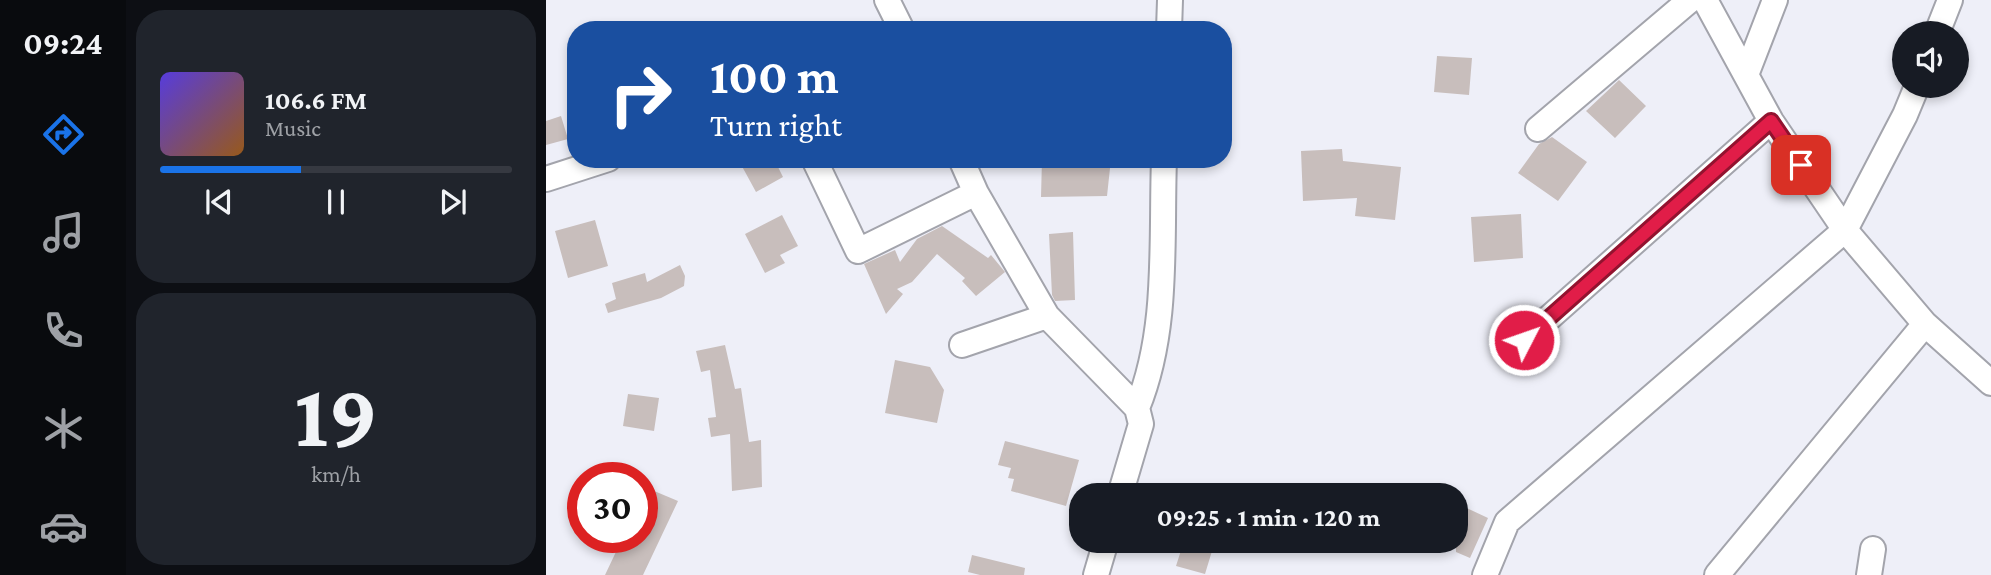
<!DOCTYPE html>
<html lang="en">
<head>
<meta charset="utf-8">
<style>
  :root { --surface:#171b24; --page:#20242c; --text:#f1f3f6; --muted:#9ea1a6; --line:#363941; --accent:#1a73e8 }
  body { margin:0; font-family:"Crimson Pro",serif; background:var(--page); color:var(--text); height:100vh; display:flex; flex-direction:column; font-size:26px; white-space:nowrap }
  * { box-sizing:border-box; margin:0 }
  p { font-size:23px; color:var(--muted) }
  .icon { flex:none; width:38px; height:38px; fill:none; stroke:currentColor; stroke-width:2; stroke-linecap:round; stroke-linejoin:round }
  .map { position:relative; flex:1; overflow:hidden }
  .drawer { display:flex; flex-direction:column; gap:10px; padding:10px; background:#0d0f14; width:420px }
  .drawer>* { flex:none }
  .banner { position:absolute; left:21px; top:21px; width:665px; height:147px; border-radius:28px; box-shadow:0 4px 10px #0003; background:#1a4fa0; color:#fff; overflow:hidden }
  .buttons { position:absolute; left:1346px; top:21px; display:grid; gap:14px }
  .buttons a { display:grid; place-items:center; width:77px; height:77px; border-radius:50%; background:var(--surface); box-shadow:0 4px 10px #0003; font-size:35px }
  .speed { position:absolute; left:21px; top:462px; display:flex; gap:14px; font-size:35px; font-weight:700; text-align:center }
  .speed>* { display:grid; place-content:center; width:91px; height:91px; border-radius:50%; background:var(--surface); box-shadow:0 4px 10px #0003; line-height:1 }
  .speed .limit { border:10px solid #d22; background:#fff; color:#111 }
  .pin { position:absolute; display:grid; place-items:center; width:60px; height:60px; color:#fff; margin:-30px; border-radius:14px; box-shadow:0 4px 10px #0006 }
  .me { position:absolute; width:77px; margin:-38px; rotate:49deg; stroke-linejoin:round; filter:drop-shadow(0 0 5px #0008) }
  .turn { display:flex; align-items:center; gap:24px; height:147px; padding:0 28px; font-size:32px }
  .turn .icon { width:91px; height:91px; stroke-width:2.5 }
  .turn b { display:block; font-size:49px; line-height:60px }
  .drawer .card { flex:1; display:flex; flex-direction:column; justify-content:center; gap:10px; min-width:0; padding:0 24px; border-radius:28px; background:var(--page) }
  .drawer .dial { align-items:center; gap:0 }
  .dial b { font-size:91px; line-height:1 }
  .song { display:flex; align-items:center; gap:21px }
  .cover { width:84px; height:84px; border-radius:10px; background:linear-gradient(135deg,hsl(250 70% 55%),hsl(30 70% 35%)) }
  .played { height:7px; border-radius:4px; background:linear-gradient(90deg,var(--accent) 40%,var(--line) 40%) }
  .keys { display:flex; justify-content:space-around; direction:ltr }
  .trip { position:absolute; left:523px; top:483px; width:399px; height:70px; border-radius:28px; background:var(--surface); box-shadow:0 4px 10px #0003; font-weight:700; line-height:70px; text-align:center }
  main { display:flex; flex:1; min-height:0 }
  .tabs { display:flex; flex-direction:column; width:126px; justify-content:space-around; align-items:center; background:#090b0e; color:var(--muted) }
  .tabs .icon { width:49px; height:49px }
  .tabs .current { color:var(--accent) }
  .tabs b { font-size:32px; color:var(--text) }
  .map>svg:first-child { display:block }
</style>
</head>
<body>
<main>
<nav class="tabs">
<b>09:24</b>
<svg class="icon current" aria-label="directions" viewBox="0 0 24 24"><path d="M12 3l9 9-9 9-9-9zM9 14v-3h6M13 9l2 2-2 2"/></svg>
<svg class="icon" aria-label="music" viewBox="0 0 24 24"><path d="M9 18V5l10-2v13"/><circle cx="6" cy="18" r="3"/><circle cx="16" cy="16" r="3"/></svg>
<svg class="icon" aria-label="phone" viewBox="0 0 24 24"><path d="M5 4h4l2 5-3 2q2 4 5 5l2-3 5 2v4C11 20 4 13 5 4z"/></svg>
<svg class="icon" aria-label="climate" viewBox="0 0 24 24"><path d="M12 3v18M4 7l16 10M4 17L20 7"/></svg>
<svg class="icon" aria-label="car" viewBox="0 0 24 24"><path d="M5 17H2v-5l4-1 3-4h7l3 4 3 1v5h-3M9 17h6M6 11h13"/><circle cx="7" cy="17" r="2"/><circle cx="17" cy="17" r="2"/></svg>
</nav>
<section class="drawer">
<div class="card">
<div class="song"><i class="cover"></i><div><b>106.6 FM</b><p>Music</p></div></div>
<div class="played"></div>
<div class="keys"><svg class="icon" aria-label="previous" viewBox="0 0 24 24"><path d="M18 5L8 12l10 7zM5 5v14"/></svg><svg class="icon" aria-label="pause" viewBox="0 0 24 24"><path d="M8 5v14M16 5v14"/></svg><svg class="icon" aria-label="next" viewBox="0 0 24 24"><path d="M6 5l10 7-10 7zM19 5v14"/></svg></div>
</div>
<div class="card dial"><b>19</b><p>km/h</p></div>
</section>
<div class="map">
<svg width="1445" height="575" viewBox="0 0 1445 575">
  <rect width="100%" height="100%" fill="#eeeff8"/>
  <path fill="#c8bebc" d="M 891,56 L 926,58 L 923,95 L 888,92 Z
    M 1073,80 L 1100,106 L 1069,138 L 1040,111 Z
    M 15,116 L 22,139 L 0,145 L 0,121 Z
    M 1006,137 L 1041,162 L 1012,201 L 972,173 L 993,144 Z
    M 796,149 L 797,161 L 855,167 L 849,220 L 809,216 L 811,198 L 757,201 L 755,151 Z
    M 192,159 L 228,159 L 237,177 L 210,192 Z
    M 496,159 L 565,159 L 561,196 L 495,197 Z
    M 975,214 L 977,258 L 928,262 L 925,217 Z
    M 236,215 L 252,246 L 234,255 L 239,263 L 219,273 L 199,234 Z
    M 49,220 L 62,266 L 22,278 L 9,231 Z
    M 396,226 L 442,258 L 445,255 L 459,272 L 430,296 L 416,281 L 419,278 L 391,254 L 366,282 L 351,289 L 357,294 L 340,314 L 318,264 L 349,250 L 354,262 L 371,239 Z
    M 527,232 L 529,300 L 509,301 L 506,295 L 503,234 Z
    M 134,265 L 139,276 L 138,286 L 115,298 L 62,313 L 59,304 L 70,299 L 66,283 L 99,273 L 101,282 Z
    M 179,345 L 189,389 L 195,388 L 203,442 L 215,440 L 216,487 L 186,491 L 184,434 L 165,437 L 162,418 L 170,417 L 164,370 L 155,372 L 150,351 Z
    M 349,360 L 384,367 L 398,390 L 391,423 L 339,413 Z
    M 82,394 L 113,398 L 108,431 L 77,426 Z
    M 459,441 L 533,460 L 520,506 L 465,491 L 468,479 L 462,478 L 465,468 L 452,465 Z
    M 101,488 L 132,501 L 97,575 L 59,575 L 77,537 L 96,537 L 96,497 Z
    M 910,503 L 942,518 L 924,558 L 910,552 Z
    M 638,541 L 669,541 L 659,574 L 630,566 Z
    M 426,555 L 479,568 L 478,575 L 434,575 L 422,572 Z"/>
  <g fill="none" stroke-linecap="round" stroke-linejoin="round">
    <defs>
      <path id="minor" d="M 341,0 L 356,30
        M 1159,0 L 1225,121 L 1299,230 L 1379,324 L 1445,383
        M 623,30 L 624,0
        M 1391,33 L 1404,0
        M 1200,75 L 1229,0
        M 992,129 L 1144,0
        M 268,159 L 312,251 L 430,193
        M 415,159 L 430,193 L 501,316 L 591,408 L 595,424 L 574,495
        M 0,179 L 62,159
        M 978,340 L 1225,121
        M 416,345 L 501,316
        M 591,408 C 623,330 615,242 618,159
        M 550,575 L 560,541
        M 939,575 L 961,522 L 1299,230 L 1359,115 L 1371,86
        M 1171,575 L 1379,324
        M 1323,575 L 1327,549"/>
    </defs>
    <use href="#minor" stroke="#a3a4ac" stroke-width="28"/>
    <use href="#minor" stroke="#fff" stroke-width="24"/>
  </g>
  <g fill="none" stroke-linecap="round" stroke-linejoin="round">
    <defs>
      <path id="route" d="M 978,340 L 1225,121 L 1255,165"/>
    </defs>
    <use href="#route" stroke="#92132f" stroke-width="18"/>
    <use href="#route" stroke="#e11d48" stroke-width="12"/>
  </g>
</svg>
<div class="buttons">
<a><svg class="icon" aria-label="sound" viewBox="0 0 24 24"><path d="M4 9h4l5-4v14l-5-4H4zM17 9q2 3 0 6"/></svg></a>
</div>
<div class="speed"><div class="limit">30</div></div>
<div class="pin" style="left:1255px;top:165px;background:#d93025"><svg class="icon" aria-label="arrive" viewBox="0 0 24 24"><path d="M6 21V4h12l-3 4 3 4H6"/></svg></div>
<svg class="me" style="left:978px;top:340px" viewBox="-20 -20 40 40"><circle r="17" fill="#e11d48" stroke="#fff" stroke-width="3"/><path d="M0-11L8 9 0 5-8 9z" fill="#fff"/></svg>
<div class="trip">09:25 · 1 min · 120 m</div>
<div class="banner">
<div class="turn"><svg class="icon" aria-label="right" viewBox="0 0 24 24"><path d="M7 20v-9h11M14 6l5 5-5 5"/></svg><div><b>100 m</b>Turn right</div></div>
</div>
</div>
</main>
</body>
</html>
